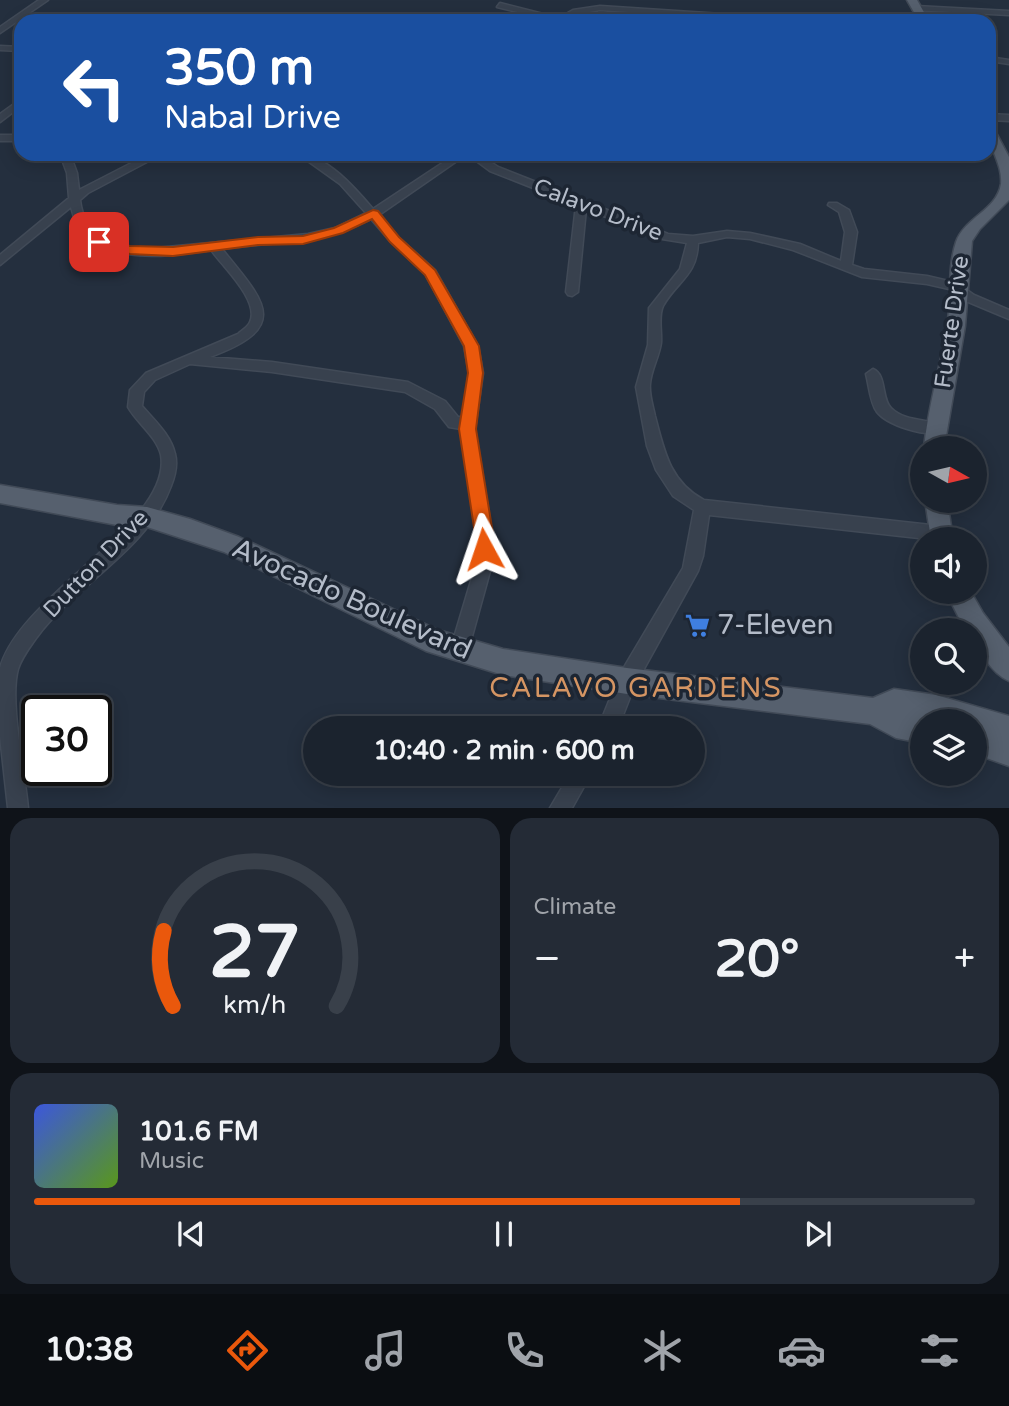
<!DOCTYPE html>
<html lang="en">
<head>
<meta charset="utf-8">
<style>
  :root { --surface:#1b232e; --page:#242b36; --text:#f1f3f6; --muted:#a0a4aa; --line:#39404a; --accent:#ea580c }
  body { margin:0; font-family:"Varela Round",sans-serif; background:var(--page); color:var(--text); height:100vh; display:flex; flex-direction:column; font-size:26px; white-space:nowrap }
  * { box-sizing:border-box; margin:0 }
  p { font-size:23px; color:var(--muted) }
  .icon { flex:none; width:38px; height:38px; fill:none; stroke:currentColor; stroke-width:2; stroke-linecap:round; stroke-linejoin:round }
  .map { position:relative; height:808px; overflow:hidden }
  .side { display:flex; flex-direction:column; gap:10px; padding:10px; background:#0f1319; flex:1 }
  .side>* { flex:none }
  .guide { position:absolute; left:14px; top:14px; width:982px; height:147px; border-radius:21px; box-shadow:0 4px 18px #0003,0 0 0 2px var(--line); background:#1a4fa0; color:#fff; overflow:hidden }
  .needle { width:46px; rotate:98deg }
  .tools { position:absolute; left:910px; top:436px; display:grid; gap:14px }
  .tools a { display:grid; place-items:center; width:77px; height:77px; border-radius:50%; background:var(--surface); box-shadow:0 4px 18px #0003,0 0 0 2px var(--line); font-size:35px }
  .speed { position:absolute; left:21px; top:695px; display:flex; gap:14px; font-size:35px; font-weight:700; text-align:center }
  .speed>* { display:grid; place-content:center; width:91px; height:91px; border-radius:50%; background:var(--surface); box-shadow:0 4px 18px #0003,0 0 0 2px var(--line); line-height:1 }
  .speed .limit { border:4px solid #111; border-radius:10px; background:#fff; color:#111 }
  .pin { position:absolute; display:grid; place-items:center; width:60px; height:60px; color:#fff; margin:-30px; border-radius:14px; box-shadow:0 4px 10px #0006 }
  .me { position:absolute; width:77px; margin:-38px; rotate:355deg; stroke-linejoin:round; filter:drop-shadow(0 0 5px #0008) }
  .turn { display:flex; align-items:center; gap:24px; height:147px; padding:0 35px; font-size:32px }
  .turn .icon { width:91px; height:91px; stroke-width:2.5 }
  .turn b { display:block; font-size:49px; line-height:60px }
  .big { font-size:52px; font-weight:700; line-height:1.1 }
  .side .card { flex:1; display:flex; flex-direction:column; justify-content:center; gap:10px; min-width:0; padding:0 24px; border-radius:21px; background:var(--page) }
  .side .dial { align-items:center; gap:0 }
  .dial svg { height:182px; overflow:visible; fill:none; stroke:var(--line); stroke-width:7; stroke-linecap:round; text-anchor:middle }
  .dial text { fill:var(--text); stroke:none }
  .song { display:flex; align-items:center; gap:21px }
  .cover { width:84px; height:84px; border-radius:10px; background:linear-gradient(135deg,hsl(230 70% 55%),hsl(90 70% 35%)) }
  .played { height:7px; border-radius:4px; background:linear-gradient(90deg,var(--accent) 75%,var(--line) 75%) }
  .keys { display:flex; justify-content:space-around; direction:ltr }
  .heat { display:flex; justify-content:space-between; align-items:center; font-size:38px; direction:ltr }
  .side .tiles { flex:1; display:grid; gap:10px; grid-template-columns:1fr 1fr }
  .card:last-child { grid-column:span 2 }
  .trip { position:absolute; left:303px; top:716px; width:402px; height:70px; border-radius:35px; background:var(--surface); box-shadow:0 4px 18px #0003,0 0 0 2px var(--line); font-weight:700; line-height:70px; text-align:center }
  .tab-bar { display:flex; height:112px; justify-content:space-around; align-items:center; background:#0b0e12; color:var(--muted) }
  .tab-bar .icon { width:49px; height:49px }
  .tab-bar .on { color:var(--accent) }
  .tab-bar b { font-size:32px; color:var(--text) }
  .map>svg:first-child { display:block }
</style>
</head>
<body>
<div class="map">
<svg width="1009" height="808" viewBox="0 0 1009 808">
  <rect width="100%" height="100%" fill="#242f3e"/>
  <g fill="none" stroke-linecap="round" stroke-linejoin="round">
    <defs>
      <path id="minor" d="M 39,0 L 48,0 L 0,33 L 0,27 Z
        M 500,3 L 559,18 L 573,10 L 600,6 L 797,19 L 801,21 L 763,21 L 600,10 L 578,14 L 564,21 L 555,21 L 497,7 Z
        M 916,6 L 1009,11 L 1009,15 L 913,10 L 913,6 Z
        M 373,16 L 415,19 L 419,21 L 295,21 L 299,19 Z
        M 0,46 L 21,47 L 21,51 L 0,50 Z
        M 989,57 L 1009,60 L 1009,64 L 989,61 Z
        M 21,99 L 21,106 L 0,122 L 0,114 Z
        M 989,114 L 1009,115 L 1009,121 L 989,120 Z
        M 0,135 L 21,135 L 21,141 L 0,141 Z
        M 60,154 L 70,154 L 77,173 L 79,190 L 149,154 L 162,154 L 88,193 L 80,200 C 85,239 111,245 145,249 L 308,234 L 335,228 L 366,213 L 340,184 L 298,154 C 326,154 356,189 373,209 L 456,154 L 467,154 L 379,215 L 398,237 L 435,270 L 478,346 L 483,373 L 475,429 L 492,534 L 492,564 L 468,651 L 465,657 L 459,660 L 453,657 L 450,651 L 476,564 L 476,534 L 461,429 L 449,427 L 435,409 L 405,392 L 272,372 L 190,364 L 155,380 L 144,392 L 142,406 C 154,420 171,435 175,454 C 178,465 175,476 171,486 C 147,551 77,583 37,637 C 30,647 22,657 18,669 C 9,700 25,773 28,808 L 8,808 L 0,736 L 0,668 C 20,594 173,523 161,455 C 157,437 137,423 128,407 L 130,390 L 146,373 L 238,334 C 241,331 248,327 250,322 C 260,301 223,267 211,250 C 165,257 84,269 71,207 L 0,265 L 0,255 L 69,198 L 67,173 ZM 371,219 L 390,241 L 426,275 L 464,346 L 469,373 L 463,417 L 458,417 L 445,401 L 408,382 L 272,362 L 210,357 C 292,327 265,302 222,249 C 279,240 317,247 371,219 Z
        M 467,154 L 479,154 L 498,167 L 668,234 L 693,236 L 727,231 L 750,233 L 800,244 L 841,261 L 845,232 L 839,212 L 828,205 L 829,203 L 837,203 L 849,210 L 857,232 L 852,265 L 864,269 L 927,276 L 957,283 L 974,295 L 1009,310 L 1009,319 L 966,301 L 949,289 L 927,284 L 862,277 L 793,250 L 750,239 L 727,237 L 698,243 C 697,276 677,281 663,306 C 658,316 662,332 661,343 C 659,357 651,370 650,384 C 649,395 653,406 655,416 C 664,451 670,482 704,500 L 940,526 L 946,528 L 948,533 L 946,538 L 928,539 L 709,515 L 703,556 L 698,571 L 634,687 L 618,728 L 598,728 L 620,674 L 683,568 L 694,510 L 673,496 L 656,470 L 647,446 L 636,387 L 648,345 L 649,308 L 680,269 L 687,243 L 662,239 L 586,209 L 578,292 L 572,296 L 568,295 L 566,292 L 576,205 L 490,171 Z
        M 873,369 C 887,375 881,398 891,408 C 904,421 924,419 940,424 L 942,428 L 940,432 C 925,437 887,425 877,412 C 870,403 869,385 866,374 Z
        M 570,774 L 591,774 L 572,808 L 550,808 Z"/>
      <path id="major" d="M 907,0 L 917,0 L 929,21 L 919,21 Z
        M 989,128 L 994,129 L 1009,157 L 1009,200 L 980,229 L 972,241 L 965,326 L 944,448 L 924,448 C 928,407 940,368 947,327 C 952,300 947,269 956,242 C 964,218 997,210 1001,184 C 1003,164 988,149 989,128 Z
        M 0,485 L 117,505 L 147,507 L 190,519 L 239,537 L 438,630 L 503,649 L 627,668 L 873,698 L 894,689 L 936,695 L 1009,716 L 1009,766 L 975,754 L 975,721 L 922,721 L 922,743 L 896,738 L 870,724 L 627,694 L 503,675 L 426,651 L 224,552 L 147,527 L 117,525 L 0,503 Z
        M 925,500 L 947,500 L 953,539 L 931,539 Z
        M 946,592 L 971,592 L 983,613 L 1009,647 L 1009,681 C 991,673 975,648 975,630 L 965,630 Z"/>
    </defs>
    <use href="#minor" stroke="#414a57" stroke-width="3"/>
    <use href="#major" stroke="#414a57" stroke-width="3"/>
    <use href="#minor" fill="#38414e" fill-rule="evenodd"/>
    <use href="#major" fill="#56606e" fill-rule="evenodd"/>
  </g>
  <path fill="#ea580c" stroke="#983908" stroke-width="2" d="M 373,210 L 378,211 L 399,237 L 435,270 L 479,346 L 483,373 L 476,429 L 493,534 L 491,555 L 484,558 L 477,555 L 475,534 L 459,429 L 468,373 L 464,346 L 425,275 L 390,242 L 372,219 L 343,233 L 303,244 L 258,245 L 173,256 L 130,254 L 94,245 L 92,242 L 99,238 L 130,246 L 173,247 L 258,237 L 303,236 L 334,228 Z"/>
  <defs>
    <symbol id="supermarket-bare" viewBox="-9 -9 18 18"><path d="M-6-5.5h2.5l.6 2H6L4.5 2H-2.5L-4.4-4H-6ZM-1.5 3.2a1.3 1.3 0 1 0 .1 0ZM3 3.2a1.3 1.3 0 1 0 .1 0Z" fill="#3f7fe0" stroke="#1d2633" stroke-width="2.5" paint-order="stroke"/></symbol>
  </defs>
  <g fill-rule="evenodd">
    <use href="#supermarket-bare" x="680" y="608" width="35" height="35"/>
  </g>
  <g text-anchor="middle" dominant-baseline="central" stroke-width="7" stroke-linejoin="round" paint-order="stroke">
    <g font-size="23" fill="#b4bcc9" stroke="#1d2633">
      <text transform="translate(598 210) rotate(21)">Calavo Drive</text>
      <text transform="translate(952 322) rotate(-82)">Fuerte Drive</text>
      <text transform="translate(96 564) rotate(-46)">Dutton Drive</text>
    </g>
    <g font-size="28" fill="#b4bcc9" stroke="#1d2633">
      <text transform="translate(352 599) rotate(24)">Avocado Boulevard</text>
    </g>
    <g font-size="28" fill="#b4bcc9" stroke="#1d2633" text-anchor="start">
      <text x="717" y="625">7-Eleven</text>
    </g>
    <g font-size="28" letter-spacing="2" fill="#d59563" stroke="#1d2633">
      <text x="636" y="688">CALAVO GARDENS</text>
    </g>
  </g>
</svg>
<div class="tools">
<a><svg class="needle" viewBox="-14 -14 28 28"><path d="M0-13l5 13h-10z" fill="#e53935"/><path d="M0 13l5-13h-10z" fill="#a0a4aa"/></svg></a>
<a><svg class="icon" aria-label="sound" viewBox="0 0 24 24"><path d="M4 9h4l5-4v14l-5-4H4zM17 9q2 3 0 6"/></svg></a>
<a><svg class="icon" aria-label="search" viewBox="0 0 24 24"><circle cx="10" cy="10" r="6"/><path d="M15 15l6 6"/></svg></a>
<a><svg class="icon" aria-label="layers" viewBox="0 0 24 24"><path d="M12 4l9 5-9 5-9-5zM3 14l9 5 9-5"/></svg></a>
</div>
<div class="speed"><div class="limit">30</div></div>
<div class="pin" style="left:99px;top:242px;background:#d93025"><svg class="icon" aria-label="arrive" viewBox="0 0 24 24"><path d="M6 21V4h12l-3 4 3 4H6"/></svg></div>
<svg class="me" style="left:484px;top:549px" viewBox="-20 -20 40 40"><path d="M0-17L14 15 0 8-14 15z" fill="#ea580c" stroke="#fff" stroke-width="4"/></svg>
<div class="trip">10:40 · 2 min · 600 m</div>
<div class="guide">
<div class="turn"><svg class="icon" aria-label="left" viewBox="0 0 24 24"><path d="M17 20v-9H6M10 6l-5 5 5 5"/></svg><div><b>350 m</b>Nabal Drive</div></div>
</div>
</div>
<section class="side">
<div class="tiles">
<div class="card dial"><svg viewBox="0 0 100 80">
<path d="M14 69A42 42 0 1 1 86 69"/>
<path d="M14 69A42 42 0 0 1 10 36" stroke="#ea580c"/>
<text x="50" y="56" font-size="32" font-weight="700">27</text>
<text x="50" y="72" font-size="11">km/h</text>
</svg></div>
<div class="card"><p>Climate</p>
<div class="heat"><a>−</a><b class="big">20°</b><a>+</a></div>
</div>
<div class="card">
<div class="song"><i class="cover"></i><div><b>101.6 FM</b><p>Music</p></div></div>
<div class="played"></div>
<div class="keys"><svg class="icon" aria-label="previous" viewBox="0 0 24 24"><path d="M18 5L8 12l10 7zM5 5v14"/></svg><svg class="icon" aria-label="pause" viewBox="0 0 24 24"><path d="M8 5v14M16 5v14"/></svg><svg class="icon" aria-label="next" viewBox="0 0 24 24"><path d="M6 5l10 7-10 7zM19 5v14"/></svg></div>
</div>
</div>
</section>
<nav class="tab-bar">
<b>10:38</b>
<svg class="icon on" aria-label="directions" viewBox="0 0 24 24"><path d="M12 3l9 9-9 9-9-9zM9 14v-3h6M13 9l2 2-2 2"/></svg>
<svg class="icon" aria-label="music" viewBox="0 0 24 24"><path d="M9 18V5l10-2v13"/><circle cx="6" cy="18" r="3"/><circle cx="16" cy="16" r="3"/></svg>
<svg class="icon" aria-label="phone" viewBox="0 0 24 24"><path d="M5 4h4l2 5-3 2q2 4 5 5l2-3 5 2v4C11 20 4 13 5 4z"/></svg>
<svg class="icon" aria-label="climate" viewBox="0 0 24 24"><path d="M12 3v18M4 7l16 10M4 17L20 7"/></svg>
<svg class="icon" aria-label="car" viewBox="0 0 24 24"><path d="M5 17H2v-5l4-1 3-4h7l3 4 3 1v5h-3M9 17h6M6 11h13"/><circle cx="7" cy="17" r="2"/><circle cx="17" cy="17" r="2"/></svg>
<svg class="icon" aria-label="filters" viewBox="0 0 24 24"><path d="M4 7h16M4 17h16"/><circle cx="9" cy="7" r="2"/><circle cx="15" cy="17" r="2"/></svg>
</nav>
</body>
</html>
